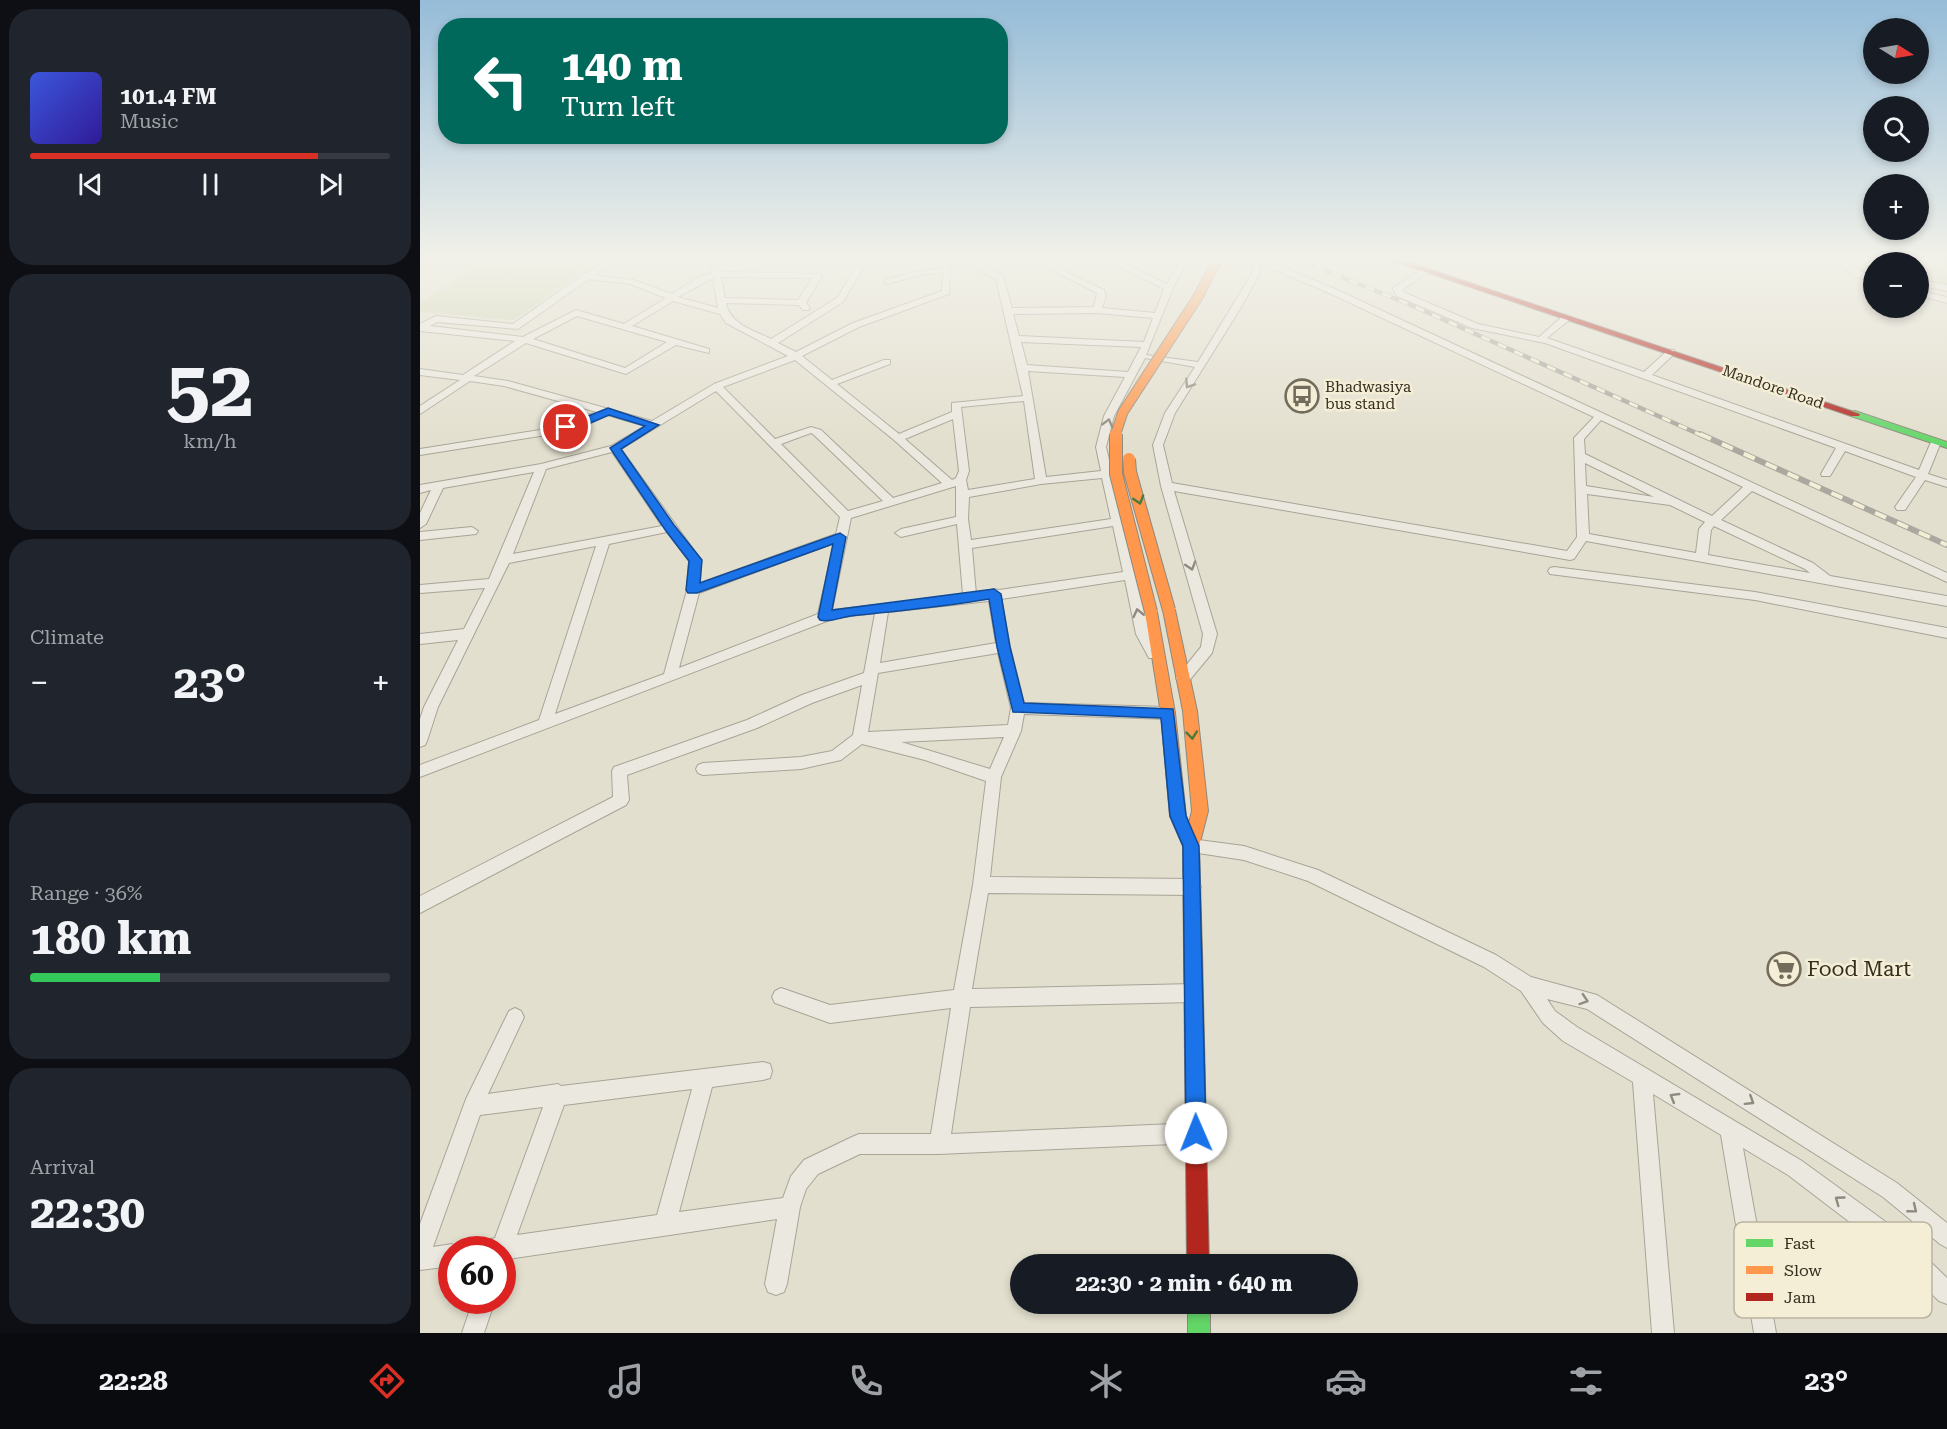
<!DOCTYPE html>
<html lang="en">
<head>
<meta charset="utf-8">
<style>
  :root { --surface:#171b24; --page:#20242c; --text:#f1f3f6; --muted:#9ea1a6; --line:#363941; --accent:#d93025 }
  body { margin:0; font-family:"Roboto Serif",serif; background:var(--page); color:var(--text); height:100vh; display:flex; flex-direction:column; font-size:22px; white-space:nowrap }
  * { box-sizing:border-box; margin:0 }
  p { font-size:20px; color:var(--muted) }
  .icon { flex:none; width:33px; height:33px; fill:none; stroke:currentColor; stroke-width:2; stroke-linecap:round; stroke-linejoin:round }
  .map { position:relative; flex:1; overflow:hidden }
  .panel { display:flex; flex-direction:column; gap:9px; padding:9px; background:#0d0f14; width:420px }
  .panel>* { flex:none }
  .hud { position:absolute; left:18px; top:18px; width:570px; height:126px; border-radius:24px; box-shadow:0 3px 9px #0003; background:#00695c; color:#fff; overflow:hidden }
  .needle { width:39px; rotate:101deg }
  .tools { position:absolute; left:1443px; top:18px; display:grid; gap:12px }
  .tools a { display:grid; place-items:center; width:66px; height:66px; border-radius:50%; background:var(--surface); box-shadow:0 3px 9px #0003; font-size:30px }
  .speed { position:absolute; left:18px; top:1236px; display:flex; gap:12px; font-size:30px; font-weight:700; text-align:center }
  .speed>* { display:grid; place-content:center; width:78px; height:78px; border-radius:50%; background:var(--surface); box-shadow:0 3px 9px #0003; line-height:1 }
  .speed .limit { border:9px solid #d22; background:#fff; color:#111 }
  .pin { position:absolute; display:grid; place-items:center; width:51px; height:51px; color:#fff; margin:-26px; border:3px solid #fff; border-radius:50%; box-shadow:0 2px 6px #0007 }
  .me { position:absolute; width:66px; margin:-33px; rotate:359deg; stroke-linejoin:round; filter:drop-shadow(0 0 4px #0008) }
  .turn { display:flex; align-items:center; gap:21px; height:126px; padding:0 24px; font-size:27px }
  .turn .icon { width:78px; height:78px; stroke-width:2.5 }
  .turn b { display:block; font-size:42px; line-height:51px }
  .big { font-size:45px; font-weight:700; line-height:1.1 }
  .panel .card { flex:1; display:flex; flex-direction:column; justify-content:center; gap:9px; min-width:0; padding:0 21px; border-radius:24px; background:var(--page) }
  .panel .dial { align-items:center; gap:0 }
  .dial b { font-size:78px; line-height:1 }
  .song { display:flex; align-items:center; gap:18px }
  .cover { width:72px; height:72px; border-radius:9px; background:linear-gradient(135deg,hsl(230 70% 55%),hsl(250 70% 35%)) }
  .played { height:6px; border-radius:3px; background:linear-gradient(90deg,var(--accent) 80%,var(--line) 80%) }
  .keys { display:flex; justify-content:space-around; direction:ltr }
  .heat { display:flex; justify-content:space-between; align-items:center; font-size:33px; direction:ltr }
  .charge { height:9px; border-radius:4px; background:linear-gradient(90deg,#34c759 36%,var(--line) 0) }
  .trip { position:absolute; left:590px; top:1254px; width:348px; height:60px; border-radius:30px; background:var(--surface); box-shadow:0 3px 9px #0003; font-weight:700; line-height:60px; text-align:center }
  .tabs { display:flex; height:96px; justify-content:space-around; align-items:center; background:#090b0e; color:var(--muted) }
  .tabs .icon { width:42px; height:42px }
  .tabs .active { color:var(--accent) }
  .tabs b { font-size:27px; color:var(--text) }
  main { display:flex; flex:1; min-height:0 }
  .map>svg:first-child { display:block }
</style>
</head>
<body>
<main>
<section class="panel">
<div class="card">
<div class="song"><i class="cover"></i><div><b>101.4 FM</b><p>Music</p></div></div>
<div class="played"></div>
<div class="keys"><svg class="icon" aria-label="previous" viewBox="0 0 24 24"><path d="M18 5L8 12l10 7zM5 5v14"/></svg><svg class="icon" aria-label="pause" viewBox="0 0 24 24"><path d="M8 5v14M16 5v14"/></svg><svg class="icon" aria-label="next" viewBox="0 0 24 24"><path d="M6 5l10 7-10 7zM19 5v14"/></svg></div>
</div>
<div class="card dial"><b>52</b><p>km/h</p></div>
<div class="card"><p>Climate</p>
<div class="heat"><a>−</a><b class="big">23°</b><a>+</a></div>
</div>
<div class="card"><p>Range · 36%</p><b class="big">180 km</b><div class="charge"></div></div>
<div class="card"><p>Arrival</p><b class="big">22:30</b></div>
</section>
<div class="map">
<svg width="1527" height="1333" viewBox="0 0 1527 1333">
  <rect width="100%" height="100%" fill="#e3dfce"/>
  <path fill="#ced3b1" d="M 68,260 L 182,260 L 178,261 L 94,320 L 0,312 L 0,303 Z
    M 1427,260 L 1527,260 L 1527,291 L 1499,283 L 1498,262 L 1454,262 L 1453,275 L 1437,272 Z"/>
  <g fill="none" stroke-linecap="round" stroke-linejoin="round">
    <defs>
      <path id="street" d="M 1,260 L 10,260 L 0,266 Z
        M 190,260 L 202,260 L 175,275 L 214,280 L 252,294 L 279,277 L 292,273 L 290,260 L 298,260 L 300,272 L 401,274 L 402,276 L 386,303 L 390,308 L 389,310 L 383,310 L 379,305 L 306,303 C 310,324 333,330 351,339 L 417,298 L 440,260 L 448,260 L 423,302 L 358,343 L 376,352 L 433,323 L 522,291 L 523,272 L 496,276 L 468,284 L 465,284 L 465,280 L 495,272 L 530,267 L 529,294 L 439,327 L 382,356 L 412,380 L 464,360 L 470,360 L 470,364 L 417,384 L 479,434 L 532,412 L 532,403 L 603,396 L 576,279 L 546,263 L 546,260 L 553,260 L 583,276 L 592,308 L 674,307 L 677,293 L 612,260 L 622,260 L 684,290 L 686,296 L 682,308 L 735,313 L 744,289 L 687,260 L 697,260 L 747,284 L 760,260 L 768,260 L 753,288 L 726,355 L 778,362 L 831,275 L 834,260 L 846,260 L 915,289 L 1527,573 L 1527,582 L 1332,491 L 1301,520 L 1393,563 L 1410,576 L 1527,596 L 1527,606 L 1166,541 L 1154,559 L 1150,560 L 754,491 L 797,634 L 792,653 L 768,682 L 758,682 L 756,678 L 781,647 L 783,634 L 741,486 L 733,445 L 745,413 L 775,367 L 725,358 L 694,416 L 686,447 L 730,634 L 741,654 L 739,658 L 729,658 L 716,634 L 705,580 L 581,599 L 590,647 L 604,703 L 748,707 L 753,709 L 755,713 L 753,717 L 748,719 L 604,714 L 601,731 L 581,777 L 570,877 L 773,879 L 779,882 L 781,887 L 779,892 L 773,895 L 568,893 L 552,989 L 774,984 L 780,987 L 783,993 L 780,999 L 774,1002 L 550,1007 L 531,1134 L 776,1123 L 783,1126 L 786,1133 L 783,1140 L 776,1143 L 519,1154 L 440,1154 L 398,1174 L 386,1189 L 380,1207 L 367,1284 L 364,1292 L 356,1295 L 348,1292 L 345,1284 L 357,1219 L 82,1260 L 82,1250 L 58,1250 L 60,1242 L 75,1238 L 123,1107 L 60,1115 L 13,1247 L 32,1244 L 40,1250 L 32,1250 L 32,1266 L 0,1270 L 0,1224 L 46,1099 L 89,1011 L 95,1008 L 101,1011 L 104,1017 L 68,1094 L 138,1084 L 141,1086 L 343,1062 L 350,1064 L 352,1071 L 350,1078 L 343,1080 L 292,1087 L 259,1212 L 363,1198 L 371,1176 L 384,1160 L 432,1137 L 439,1134 L 511,1134 L 531,1008 L 410,1023 L 355,1003 L 352,997 L 355,991 L 361,988 L 410,1005 L 534,990 L 553,885 L 566,781 L 505,760 L 442,744 L 421,760 L 381,769 L 283,775 L 278,773 L 276,769 L 278,765 L 283,763 L 381,757 L 412,751 L 433,735 L 442,685 L 392,703 L 337,728 L 207,775 L 209,800 L 206,805 L 0,913 L 0,896 L 193,797 L 192,771 L 194,767 L 327,720 L 382,695 L 444,673 L 455,613 L 423,617 L 407,621 L 0,777 L 0,765 L 119,720 L 176,546 L 89,563 L 18,707 L 7,741 L 5,745 L 0,747 L 0,719 L 4,707 L 38,640 L 0,644 L 0,634 L 44,629 L 65,588 L 0,593 L 0,585 L 69,579 L 114,472 L 23,488 L 6,524 L 0,528 L 0,513 L 11,490 L 0,493 L 0,485 L 121,464 L 191,446 L 225,426 L 187,415 L 148,429 L 120,436 L 0,455 L 0,449 L 120,430 L 177,412 L 84,386 L 50,381 L 0,414 L 0,406 L 40,380 L 0,375 L 0,369 L 43,375 L 95,341 L 0,331 L 0,324 L 16,316 L 93,324 L 164,274 ZM 841,264 L 909,293 L 1174,417 L 1154,438 L 1157,537 L 1147,551 L 752,483 L 743,445 L 755,413 L 820,309 L 839,275 ZM 301,277 L 392,278 L 378,300 L 305,298 ZM 293,278 L 298,308 L 258,297 ZM 169,279 L 210,284 L 246,298 L 204,324 L 156,310 L 103,337 L 10,326 L 17,322 L 98,329 ZM 253,301 L 300,314 L 306,323 L 368,356 L 294,384 L 232,421 L 88,381 L 54,376 L 106,343 L 206,374 L 256,345 L 289,353 L 289,349 L 212,326 ZM 677,313 L 733,318 L 724,342 L 599,336 L 593,314 ZM 157,316 L 247,342 L 205,368 L 113,339 ZM 601,342 L 721,347 L 708,372 L 607,365 ZM 375,360 L 474,440 L 522,483 L 473,498 L 401,430 L 391,427 L 355,439 L 303,387 ZM 608,371 L 705,377 L 684,416 L 676,447 L 681,471 L 626,477 ZM 296,391 L 420,517 L 416,534 L 280,583 L 281,560 L 201,449 ZM 604,401 L 615,479 L 548,490 L 546,480 L 549,471 L 541,407 ZM 533,419 L 539,471 L 536,478 L 532,480 L 485,439 ZM 1181,420 L 1323,487 L 1292,516 L 1165,454 L 1164,439 ZM 391,433 L 393,434 L 463,501 L 428,511 L 361,444 ZM 192,452 L 242,526 L 93,554 L 126,469 ZM 1165,463 L 1234,497 L 1166,486 ZM 682,478 L 691,519 L 551,540 L 548,519 L 549,497 L 621,484 ZM 536,486 L 536,517 L 481,529 L 475,533 L 481,537 L 537,524 L 543,595 L 412,610 L 431,518 ZM 1167,494 L 1250,505 L 1285,522 L 1279,529 L 1276,553 L 1169,534 ZM 693,526 L 703,572 L 579,590 L 574,589 L 556,594 L 552,548 ZM 1294,526 L 1385,569 L 1390,573 L 1288,555 L 1291,530 ZM 247,532 L 269,561 L 267,590 L 244,674 L 135,714 L 189,544 ZM 414,543 L 398,614 L 259,668 L 279,593 ZM 569,601 L 576,643 L 460,663 L 468,612 ZM 578,653 L 591,708 L 588,725 L 448,732 L 458,673 ZM 584,737 L 570,769 L 481,742 ZM 272,1089 L 237,1215 L 97,1235 L 144,1105 Z
        M 242,260 L 250,260 L 250,261 L 246,263 Z
        M 1414,260 C 1428,260 1439,273 1454,277 L 1454,282 L 1435,277 Z
        M 1003,269 L 1010,271 L 982,290 L 983,292 L 1058,324 L 1119,337 L 1143,316 L 1149,316 L 1149,320 L 1127,338 L 1224,372 L 1248,350 L 1254,350 L 1254,354 L 1232,375 L 1499,470 L 1511,442 L 1516,439 L 1520,440 L 1521,442 L 1508,474 L 1527,480 L 1527,487 L 1505,480 L 1485,510 L 1477,510 L 1475,507 L 1496,477 L 1425,451 L 1410,476 L 1402,476 L 1401,474 L 1416,448 L 1125,343 L 1052,328 L 977,296 L 973,289 L 974,287 Z
        M 1498,280 L 1527,285 L 1527,291 L 1498,285 Z
        M 1498,290 L 1527,297 L 1527,303 L 1498,295 Z
        M 52,527 L 58,531 L 56,534 L 0,540 L 0,532 Z
        M 1134,567 L 1335,592 L 1527,628 L 1527,638 L 1335,600 L 1130,574 L 1128,571 L 1130,568 Z
        M 771,839 L 824,846 L 898,870 L 1076,955 L 1111,977 L 1177,995 L 1477,1183 L 1527,1223 L 1527,1248 L 1520,1244 L 1463,1197 L 1167,1009 L 1127,999 L 1135,1011 L 1157,1027 L 1382,1161 L 1481,1233 L 1527,1278 L 1527,1304 L 1519,1301 L 1465,1249 L 1368,1175 L 1323,1148 L 1356,1333 L 1334,1333 L 1301,1135 L 1233,1094 L 1254,1333 L 1232,1333 L 1213,1082 L 1143,1041 L 1123,1023 L 1101,991 L 1064,967 L 888,881 L 824,860 L 765,851 L 763,846 L 765,841 Z
        M 53,1300 L 75,1300 L 64,1333 L 42,1333 Z"/>
      <path id="fast" d="M 1435,411 L 1527,442 L 1527,448 L 1431,416 L 1431,412 Z
        M 768,1304 L 790,1304 L 790,1333 L 768,1333 Z"/>
      <path id="slow" d="M 749,605 L 755,610 L 777,711 L 788,811 L 779,846 L 782,952 L 779,958 L 773,961 L 767,958 L 764,952 L 763,846 L 750,816 L 741,713 L 725,612 L 731,607 L 737,612 L 755,713 L 766,816 L 769,823 L 772,811 L 763,711 L 743,610 Z"/>
      <path id="jam" d="M 970,260 L 982,260 L 1440,414 L 1439,416 L 1431,416 Z
        M 773,943 L 779,946 L 782,952 L 789,1264 L 767,1264 L 764,952 L 767,946 Z"/>
    </defs>
    <use href="#street" stroke="#a8a497" stroke-width="2"/>
    <use href="#fast" stroke="#8e897e" stroke-width="2"/>
    <use href="#slow" stroke="#8e897e" stroke-width="2"/>
    <use href="#jam" stroke="#8e897e" stroke-width="2"/>
    <use href="#street" fill="#ebe8df" fill-rule="evenodd"/>
    <use href="#fast" fill="#63d668" fill-rule="evenodd"/>
    <use href="#slow" fill="#ff974d" fill-rule="evenodd"/>
    <use href="#jam" fill="#b3261e" fill-rule="evenodd"/>
    <defs>
      <path id="rail-far1" d="M 879,260 L 991,305 L 1283,436"/>
      <path id="rail" d="M 1280,434 L 1527,545"/>
    </defs>
    <use href="#rail-far1" stroke="#aaa89f" stroke-width="4.5"/>
    <use href="#rail" stroke="#aaa89f" stroke-width="6"/>
    <use href="#rail-far1" stroke="#f3eed5" stroke-width="3" stroke-dasharray="9" stroke-linecap="butt"/>
    <use href="#rail" stroke="#f3eed5" stroke-width="4" stroke-dasharray="12" stroke-linecap="butt"/>
    <defs>
      <path id="slow-bridge-far1" d="M 695,436 L 703,412 L 778,297 L 797,260"/>
      <path id="slow-bridge" d="M 696,434 L 696,474 L 731,612
        M 709,459 L 710,472 L 749,610"/>
    </defs>
    <use href="#slow-bridge-far1" stroke="#8e897e" stroke-width="11" stroke-linecap="butt"/>
    <use href="#slow-bridge" stroke="#8e897e" stroke-width="14" stroke-linecap="butt"/>
    <use href="#slow-bridge-far1" stroke="#ff974d" stroke-width="9"/>
    <use href="#slow-bridge" stroke="#ff974d" stroke-width="12"/>
  </g>
  <defs><path id="oneway-chevron" d="M-2-3.5L2.5 0L-2 3.5" fill="none" stroke-width="1.6" stroke-linecap="round" stroke-linejoin="round" transform="scale(1.5)"/></defs>
  <g stroke="#908a7f">
    <use href="#oneway-chevron" transform="translate(769 384) rotate(123)"/>
    <use href="#oneway-chevron" transform="translate(688 423) rotate(-75)"/>
    <use href="#oneway-chevron" transform="translate(771 566) rotate(73)"/>
    <use href="#oneway-chevron" transform="translate(718 613) rotate(-103)"/>
    <use href="#oneway-chevron" transform="translate(1164 1000) rotate(18)"/>
    <use href="#oneway-chevron" transform="translate(1254 1097) rotate(-149)"/>
    <use href="#oneway-chevron" transform="translate(1330 1101) rotate(32)"/>
    <use href="#oneway-chevron" transform="translate(1419 1200) rotate(-144)"/>
    <use href="#oneway-chevron" transform="translate(1493 1209) rotate(39)"/>
  </g>
  <g stroke="#4a7940">
    <use href="#oneway-chevron" transform="translate(719 500) rotate(73)"/>
    <use href="#oneway-chevron" transform="translate(772 735) rotate(84)"/>
  </g>
  <linearGradient id="sky" x2="0" y2="1"><stop stop-color="#95bcd8"/><stop offset="0.58" stop-color="#f2f1e9"/><stop offset="1" stop-color="#f2f1e9" stop-opacity="0"/></linearGradient>
  <rect width="1527" height="447" fill="url(#sky)"/>
  <path fill="#1a73e8" stroke="#114b97" stroke-width="1.5" d="M 188,408 L 239,425 L 201,449 L 254,525 L 282,560 L 280,583 L 420,533 L 426,537 L 412,610 L 574,589 L 581,594 L 590,647 L 604,703 L 753,709 L 766,816 L 779,846 L 786,1133 L 783,1140 L 776,1143 L 769,1140 L 766,1133 L 763,846 L 750,816 L 741,718 L 593,712 L 577,647 L 569,599 C 523,607 477,611 431,616 C 422,617 409,623 400,620 L 398,617 L 413,544 L 277,593 L 268,593 L 266,590 L 269,561 L 246,531 L 190,448 L 225,426 L 189,415 L 166,425 L 146,430 L 141,427 Z"/>
  <defs>
    <symbol id="bus-ring" viewBox="-11 -11 22 22"><circle r="9.5" fill="#f3eed5" stroke="#736b5c" stroke-width="1.5"/><path d="M-5-6H5V4H4V6H2V4H-2V6H-4V4H-5ZM-3.5-4V0h7V-4ZM-3.5 1.2v1.5H-2V1.2ZM2 1.2v1.5H3.5V1.2Z" fill="#736b5c"/></symbol>
    <symbol id="supermarket-ring" viewBox="-11 -11 22 22"><circle r="9.5" fill="#f3eed5" stroke="#736b5c" stroke-width="1.5"/><path d="M-6-5.5h2.5l.6 2H6L4.5 2H-2.5L-4.4-4H-6ZM-1.5 3.2a1.3 1.3 0 1 0 .1 0ZM3 3.2a1.3 1.3 0 1 0 .1 0Z" fill="#736b5c"/></symbol>
  </defs>
  <g fill-rule="evenodd">
    <use href="#bus-ring" x="863" y="377" width="38" height="38"/>
    <use href="#supermarket-ring" x="1345" y="950" width="38" height="38"/>
  </g>
  <g text-anchor="middle" dominant-baseline="central" stroke-width="5" stroke-linejoin="round" paint-order="stroke">
    <g font-size="15" fill="#362d1f" stroke="#f3eed5" text-anchor="start">
      <text x="905" y="387">Bhadwasiya<tspan x="905" dy="17">bus stand</tspan></text>
    </g>
    <g font-size="15" fill="#362d1f" stroke="#f3eed5">
      <text transform="translate(1353 387) rotate(19)">Mandore Road</text>
    </g>
    <g font-size="21" fill="#362d1f" stroke="#f3eed5" text-anchor="start">
      <text x="1387" y="969">Food Mart</text>
    </g>
  </g>
  <rect x="1314" y="1222" width="198" height="96" rx="9" fill="#f3eed5" stroke="#bab49e" stroke-width="1.5"/>
  <rect x="1326" y="1239" width="27" height="8" fill="#63d668"/>
  <rect x="1326" y="1266" width="27" height="8" fill="#ff974d"/>
  <rect x="1326" y="1293" width="27" height="8" fill="#b3261e"/>
  <g font-size="16" fill="#362d1f">
    <text x="1364" y="1249">Fast</text>
    <text x="1364" y="1276">Slow</text>
    <text x="1364" y="1303">Jam</text>
  </g>
</svg>
<div class="tools">
<a><svg class="needle" viewBox="-14 -14 28 28"><path d="M0-13l5 13h-10z" fill="#e53935"/><path d="M0 13l5-13h-10z" fill="#9ea1a6"/></svg></a>
<a><svg class="icon" aria-label="search" viewBox="0 0 24 24"><circle cx="10" cy="10" r="6"/><path d="M15 15l6 6"/></svg></a>
<a>+</a>
<a>−</a>
</div>
<div class="speed"><div class="limit">60</div></div>
<div class="pin" style="left:146px;top:427px;background:#d93025"><svg class="icon" aria-label="arrive" viewBox="0 0 24 24"><path d="M6 21V4h12l-3 4 3 4H6"/></svg></div>
<svg class="me" style="left:776px;top:1133px" viewBox="-20 -20 40 40"><circle r="19" fill="#fff"/><path d="M0-13L10 11 0 6-10 11z" fill="#1a73e8"/></svg>
<div class="trip">22:30 · 2 min · 640 m</div>
<div class="hud">
<div class="turn"><svg class="icon" aria-label="left" viewBox="0 0 24 24"><path d="M17 20v-9H6M10 6l-5 5 5 5"/></svg><div><b>140 m</b>Turn left</div></div>
</div>
</div>
</main>
<nav class="tabs">
<b>22:28</b>
<svg class="icon active" aria-label="directions" viewBox="0 0 24 24"><path d="M12 3l9 9-9 9-9-9zM9 14v-3h6M13 9l2 2-2 2"/></svg>
<svg class="icon" aria-label="music" viewBox="0 0 24 24"><path d="M9 18V5l10-2v13"/><circle cx="6" cy="18" r="3"/><circle cx="16" cy="16" r="3"/></svg>
<svg class="icon" aria-label="phone" viewBox="0 0 24 24"><path d="M5 4h4l2 5-3 2q2 4 5 5l2-3 5 2v4C11 20 4 13 5 4z"/></svg>
<svg class="icon" aria-label="climate" viewBox="0 0 24 24"><path d="M12 3v18M4 7l16 10M4 17L20 7"/></svg>
<svg class="icon" aria-label="car" viewBox="0 0 24 24"><path d="M5 17H2v-5l4-1 3-4h7l3 4 3 1v5h-3M9 17h6M6 11h13"/><circle cx="7" cy="17" r="2"/><circle cx="17" cy="17" r="2"/></svg>
<svg class="icon" aria-label="filters" viewBox="0 0 24 24"><path d="M4 7h16M4 17h16"/><circle cx="9" cy="7" r="2"/><circle cx="15" cy="17" r="2"/></svg>
<b>23°</b>
</nav>
</body>
</html>
